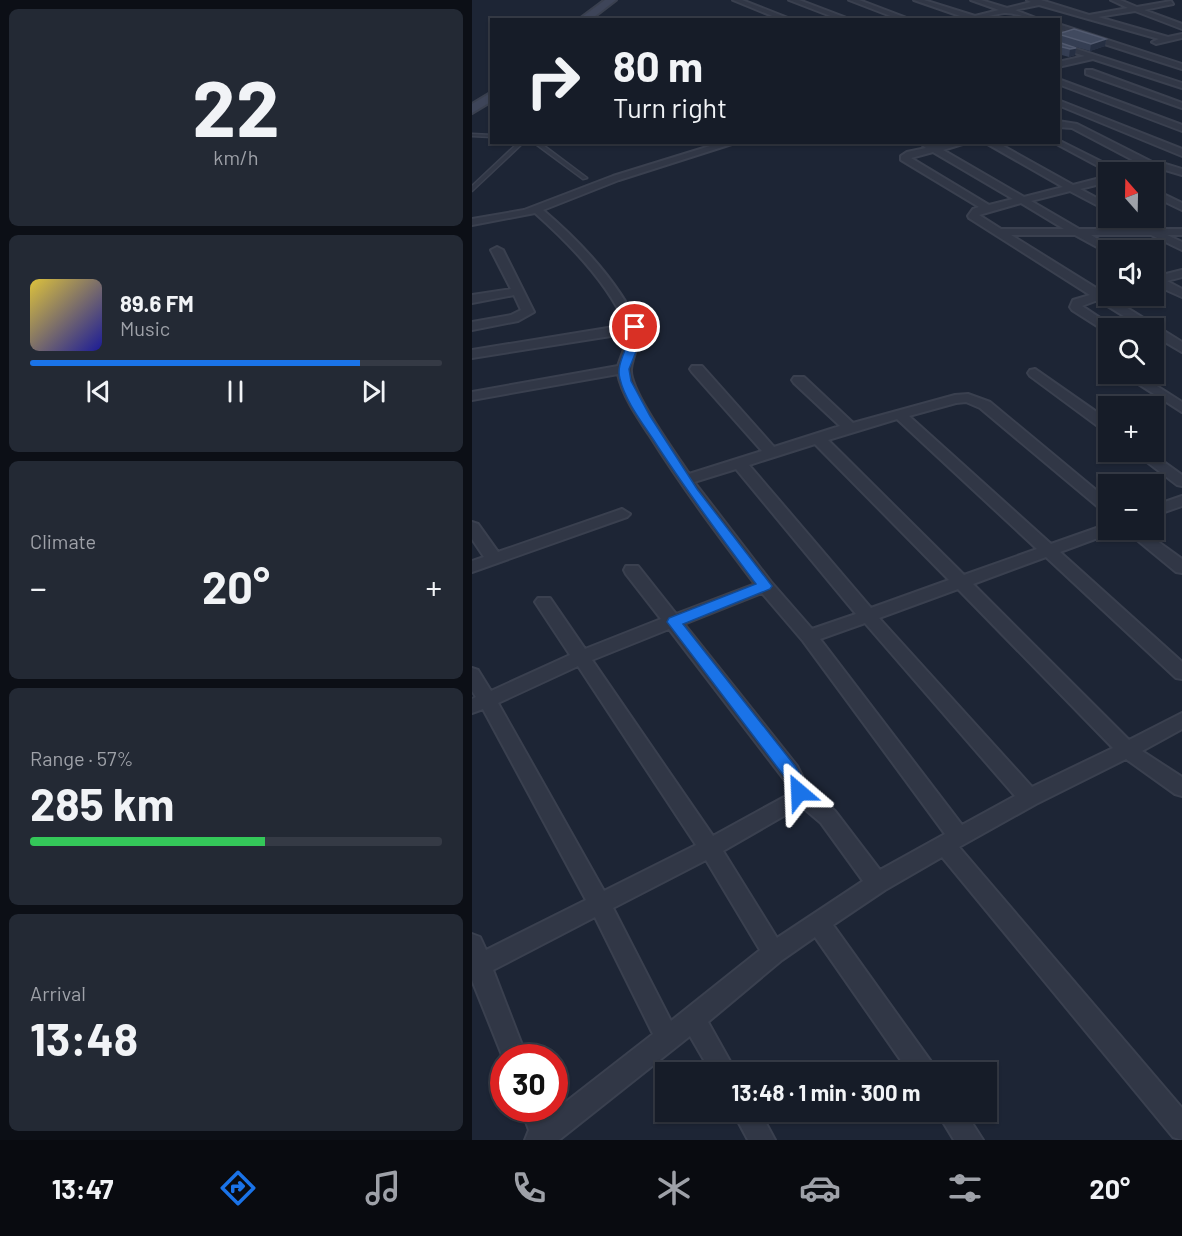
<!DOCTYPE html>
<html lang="en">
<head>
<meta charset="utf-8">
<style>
  :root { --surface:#161c28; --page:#232934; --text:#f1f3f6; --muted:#9ea1a8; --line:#353a45; --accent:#1a73e8 }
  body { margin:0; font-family:Barlow,sans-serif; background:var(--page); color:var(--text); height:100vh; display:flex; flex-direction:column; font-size:22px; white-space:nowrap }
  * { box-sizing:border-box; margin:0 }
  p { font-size:20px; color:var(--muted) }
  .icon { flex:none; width:33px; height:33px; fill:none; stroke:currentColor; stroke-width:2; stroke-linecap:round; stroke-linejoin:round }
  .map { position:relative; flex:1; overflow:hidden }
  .drawer { display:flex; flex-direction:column; gap:9px; padding:9px; background:#0c0f16; width:472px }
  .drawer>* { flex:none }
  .top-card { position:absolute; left:18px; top:18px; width:570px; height:126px; border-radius:0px; box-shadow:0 2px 4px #0004,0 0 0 2px var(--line); background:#161c28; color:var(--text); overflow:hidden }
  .needle { width:39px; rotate:340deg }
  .fabs { position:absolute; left:626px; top:162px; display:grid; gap:12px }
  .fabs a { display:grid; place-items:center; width:66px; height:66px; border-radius:0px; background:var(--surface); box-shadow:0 2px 4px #0004,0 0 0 2px var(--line); font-size:30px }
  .speed { position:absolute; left:18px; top:1044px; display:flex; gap:12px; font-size:30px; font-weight:700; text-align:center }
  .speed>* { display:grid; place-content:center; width:78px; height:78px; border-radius:50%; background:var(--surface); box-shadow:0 2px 4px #0004,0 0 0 2px var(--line); line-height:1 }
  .speed .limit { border:9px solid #d22; background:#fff; color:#111 }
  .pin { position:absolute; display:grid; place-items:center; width:51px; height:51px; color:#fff; margin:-26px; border:3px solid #fff; border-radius:50%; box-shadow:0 2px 6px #0007 }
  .me { position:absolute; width:66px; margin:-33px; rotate:334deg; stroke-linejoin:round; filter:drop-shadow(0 0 4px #0008) }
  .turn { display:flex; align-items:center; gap:21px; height:126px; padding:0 24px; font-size:27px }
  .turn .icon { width:78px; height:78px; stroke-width:2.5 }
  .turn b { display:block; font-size:42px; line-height:51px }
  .big { font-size:45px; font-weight:700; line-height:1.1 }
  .drawer .card { flex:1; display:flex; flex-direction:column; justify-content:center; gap:9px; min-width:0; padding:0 21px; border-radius:9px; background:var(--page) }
  .drawer .dial { align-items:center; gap:0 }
  .dial b { font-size:78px; line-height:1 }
  .song { display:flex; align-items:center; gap:18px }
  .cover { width:72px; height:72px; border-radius:9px; background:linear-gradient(135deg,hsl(50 70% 55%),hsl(240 70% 35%)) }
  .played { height:6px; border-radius:3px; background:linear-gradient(90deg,var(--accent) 80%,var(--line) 80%) }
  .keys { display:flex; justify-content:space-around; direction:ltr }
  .heat { display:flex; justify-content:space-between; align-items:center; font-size:33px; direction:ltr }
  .charge { height:9px; border-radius:4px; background:linear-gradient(90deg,#34c759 57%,var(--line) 0) }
  .trip { position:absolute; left:183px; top:1062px; width:342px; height:60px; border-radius:0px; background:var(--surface); box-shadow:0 2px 4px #0004,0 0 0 2px var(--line); font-weight:700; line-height:60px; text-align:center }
  .tab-bar { display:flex; height:96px; justify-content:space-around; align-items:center; background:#090b10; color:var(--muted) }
  .tab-bar .icon { width:42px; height:42px }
  .tab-bar .current { color:var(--accent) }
  .tab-bar b { font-size:27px; color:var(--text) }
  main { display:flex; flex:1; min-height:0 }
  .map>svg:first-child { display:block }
</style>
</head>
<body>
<main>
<section class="drawer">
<div class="card dial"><b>22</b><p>km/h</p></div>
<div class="card">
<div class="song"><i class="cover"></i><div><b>89.6 FM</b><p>Music</p></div></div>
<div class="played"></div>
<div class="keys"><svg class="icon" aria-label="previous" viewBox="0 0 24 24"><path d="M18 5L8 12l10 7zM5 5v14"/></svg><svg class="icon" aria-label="pause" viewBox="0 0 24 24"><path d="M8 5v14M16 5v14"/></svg><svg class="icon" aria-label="next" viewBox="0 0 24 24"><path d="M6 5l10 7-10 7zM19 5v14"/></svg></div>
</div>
<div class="card"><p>Climate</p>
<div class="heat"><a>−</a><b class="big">20°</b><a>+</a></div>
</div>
<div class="card"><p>Range · 57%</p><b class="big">285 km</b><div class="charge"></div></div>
<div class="card"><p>Arrival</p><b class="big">13:48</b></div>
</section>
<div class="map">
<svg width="710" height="1140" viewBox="0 0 710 1140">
  <rect width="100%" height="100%" fill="#1d2535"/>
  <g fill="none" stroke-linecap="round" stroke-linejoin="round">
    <defs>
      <path id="service" d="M 0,134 L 20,135 L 20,137 L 0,136 Z
        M 47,142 L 52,142 L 0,191 L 0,186 Z
        M 61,142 L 67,142 L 115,178 L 111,179 Z"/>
      <path id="minor" d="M 261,0 L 270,0 L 321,20 L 310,20 Z
        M 317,0 L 327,0 L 380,20 L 369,20 Z
        M 377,0 L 387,0 L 440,20 L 429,20 Z
        M 442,0 L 452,0 L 503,16 L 527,10 L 499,0 L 509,0 L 535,8 L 559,2 L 555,0 L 569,0 L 617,15 L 656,8 L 639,0 L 648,0 L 665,7 L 699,1 L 701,4 L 672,10 L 710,24 L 710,29 L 663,11 L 626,17 L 696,37 L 710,34 L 710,38 L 684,44 L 680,42 L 687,39 L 567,5 L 543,10 L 569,20 C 557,20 544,12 532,13 C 517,15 507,20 491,20 L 494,18 Z
        M 586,24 L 710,64 L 710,69 L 586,29 Z
        M 586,43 L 710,83 L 710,88 L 621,59 L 586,67 L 586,62 L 613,56 L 586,48 Z
        M 614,70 L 620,70 L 710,103 L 710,108 L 614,74 Z
        M 586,79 L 710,125 L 710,131 L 586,84 Z
        M 586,100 L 710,149 L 710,156 L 586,105 Z
        M 586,121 L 605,124 L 684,164 L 690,163 L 710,169 L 710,175 L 690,169 L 657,172 L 659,170 L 674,167 L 600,128 L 586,127 Z
        M 586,140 L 646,170 L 648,172 L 637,172 L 581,142 L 586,142 Z
        M 251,142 L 266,142 L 147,180 L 71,210 C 111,244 150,287 170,333 C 167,344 160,357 159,369 C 157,390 204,454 217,474 L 290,451 L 220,372 L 218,369 L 220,366 L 230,366 L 302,447 L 368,426 L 322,383 L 320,380 L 322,377 L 332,377 L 381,423 L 483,395 L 496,394 L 518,402 L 636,500 L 636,513 L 631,511 L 508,408 L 494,402 L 484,403 L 437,416 L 579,544 L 636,524 L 636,530 L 644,530 L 642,532 L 588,552 L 710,662 L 710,679 L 704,678 L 574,557 L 501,584 L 657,740 L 710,713 L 710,729 L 670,751 L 710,777 L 710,796 L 703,794 L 654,759 L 564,804 L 487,847 L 710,1108 L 710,1140 L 701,1137 L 470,857 L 413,890 L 361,925 L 460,1063 L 463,1072 L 437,1072 L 343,937 L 310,960 L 236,1022 L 264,1072 L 239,1072 L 218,1036 L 87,1140 L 53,1140 L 57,1130 L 49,1108 L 75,1108 L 77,1115 L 181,1034 L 123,917 L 21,970 L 55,1058 L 32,1058 L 32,1060 L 0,980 L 0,934 L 8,937 L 14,950 L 114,900 L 11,709 L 0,713 L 0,699 L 4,697 L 0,691 L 0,668 L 6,670 L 19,691 L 98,655 L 63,602 L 66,598 L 78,598 L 113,649 L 189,619 L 154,574 L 152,570 L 154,566 L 166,566 L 204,614 L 283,584 C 246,535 210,487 178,436 C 166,418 150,395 146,374 L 0,400 L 0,392 L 146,366 L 158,333 L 0,358 L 0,350 L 154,325 C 136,283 97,243 63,213 L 0,225 L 0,219 L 52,210 L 141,176 ZM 425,419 L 565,549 L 492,575 L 356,440 ZM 343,444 L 477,580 L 399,608 L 277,465 ZM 264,469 L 384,614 L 340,629 L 299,582 L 222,482 ZM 486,589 L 641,748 L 560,787 L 407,618 ZM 290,593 L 331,641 L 473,834 L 408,870 L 363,811 L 336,788 L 325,766 L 212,624 ZM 393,623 L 543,796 L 490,825 L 348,639 ZM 197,629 L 315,783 L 317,791 L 314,796 L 241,836 L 120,660 ZM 106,666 L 224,845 L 132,891 L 26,703 ZM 329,806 L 349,823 L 391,881 L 305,938 L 251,851 ZM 234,860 L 288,950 L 199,1021 L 141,908 Z
        M 447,142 L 459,142 L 464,146 L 497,142 L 471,150 L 552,197 L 591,187 L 512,142 L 524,142 L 601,185 L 636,176 L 636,182 L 608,189 L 636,204 L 636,211 L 598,191 L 559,201 L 607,229 L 666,229 L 648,218 L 660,218 L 682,229 L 710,229 L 710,235 L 695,235 L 710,242 L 710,250 L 679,235 L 619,235 L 640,248 L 642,250 L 636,250 L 636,253 L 603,235 L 539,235 L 629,291 L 636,291 L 636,296 L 710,342 L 710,352 L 681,335 L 681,328 L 671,328 L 626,300 L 610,306 L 643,328 L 633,331 L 600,310 L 598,307 L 601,300 L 618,295 L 497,218 L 496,216 L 501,209 L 507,207 L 429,160 L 429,156 L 435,152 L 454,148 ZM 461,152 L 541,199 L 517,205 L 439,158 ZM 549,203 L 592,229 L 529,229 L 507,215 Z
        M 681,189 L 710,203 L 710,210 L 681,196 Z
        M 25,247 L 31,250 L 62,312 L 46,321 L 0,330 L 0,322 L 39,315 L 49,310 L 42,295 L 0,303 L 0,295 L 39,289 L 19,250 Z
        M 710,270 L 710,277 L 695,281 L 710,289 L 710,297 L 681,284 L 681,275 L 686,276 Z
        M 563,369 L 636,420 L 636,431 L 631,430 L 558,376 L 556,373 L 558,370 Z
        M 651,374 L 666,374 L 710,402 L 710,412 Z
        M 662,452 L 678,452 L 710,475 L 710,486 L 705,485 Z
        M 710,496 L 710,506 L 681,516 L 681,506 Z
        M 150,509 L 158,514 L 155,517 L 0,572 L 0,561 L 12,557 L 0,539 L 0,522 L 6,524 L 26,552 Z
        M 653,530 L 670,530 L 710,559 L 710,573 L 704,572 Z
        M 261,1112 L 288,1112 L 303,1140 L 276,1140 Z
        M 465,1112 L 493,1112 L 511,1140 L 482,1140 Z"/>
      <path id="secondary" d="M 133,0 L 144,0 L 118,20 L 106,20 Z
        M 20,92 L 20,101 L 0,113 L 0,104 Z"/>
    </defs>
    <use href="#service" stroke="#3a404f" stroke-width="3"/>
    <use href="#minor" stroke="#3a404f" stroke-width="4"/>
    <use href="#secondary" stroke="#3a404f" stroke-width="4"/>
    <use href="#service" fill="#313746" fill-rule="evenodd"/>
    <use href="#minor" fill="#313746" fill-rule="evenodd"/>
    <use href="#secondary" fill="#3e4559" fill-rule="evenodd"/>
  </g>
  <path fill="#353e53" d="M 586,34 L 634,39 L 633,46 L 618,51 L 586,42 Z
    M 586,42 L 604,48 L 603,55 L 597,57 L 586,54 Z"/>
  <path fill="#262f42" d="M 634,39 L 633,46 L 618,51 L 619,44 Z
    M 604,48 L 603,55 L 597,57 L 598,49 Z"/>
  <path fill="#414a5f" stroke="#525a6f" stroke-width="1.5" d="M 602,29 L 634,39 L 619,44 L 586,34 Z
    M 586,42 L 604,48 L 598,49 L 586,46 Z"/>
  <path fill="#1a73e8" stroke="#114b97" stroke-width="1.5" d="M 163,324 L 168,327 L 169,339 L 157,369 L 159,381 L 178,416 L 225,489 L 300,586 L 298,589 L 211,624 L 323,766 C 329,776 338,786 332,797 L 327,799 L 321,797 L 312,776 L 195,622 L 197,618 L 284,584 C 248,536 213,489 181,439 C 169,421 153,400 148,379 C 143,362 159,346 158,327 Z"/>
</svg>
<div class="fabs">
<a><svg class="needle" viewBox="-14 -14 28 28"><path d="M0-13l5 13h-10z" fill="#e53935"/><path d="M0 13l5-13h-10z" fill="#9ea1a8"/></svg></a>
<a><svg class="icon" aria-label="sound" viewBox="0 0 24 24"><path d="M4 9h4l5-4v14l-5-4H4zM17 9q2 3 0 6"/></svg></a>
<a><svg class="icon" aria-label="search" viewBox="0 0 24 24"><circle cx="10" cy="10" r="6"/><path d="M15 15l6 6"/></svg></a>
<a>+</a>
<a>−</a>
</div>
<div class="speed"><div class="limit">30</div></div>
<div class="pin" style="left:163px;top:327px;background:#d93025"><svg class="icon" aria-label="arrive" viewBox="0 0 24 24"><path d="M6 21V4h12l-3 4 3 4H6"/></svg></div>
<svg class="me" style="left:327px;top:792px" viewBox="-20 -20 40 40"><path d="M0-17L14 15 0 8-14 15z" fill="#1a73e8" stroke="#fff" stroke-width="4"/></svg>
<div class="trip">13:48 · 1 min · 300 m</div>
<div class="top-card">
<div class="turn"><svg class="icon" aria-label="right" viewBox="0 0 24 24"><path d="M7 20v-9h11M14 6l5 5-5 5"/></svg><div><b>80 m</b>Turn right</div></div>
</div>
</div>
</main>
<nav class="tab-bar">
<b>13:47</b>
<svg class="icon current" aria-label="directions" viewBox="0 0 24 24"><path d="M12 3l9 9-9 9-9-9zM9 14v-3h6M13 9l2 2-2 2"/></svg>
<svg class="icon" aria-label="music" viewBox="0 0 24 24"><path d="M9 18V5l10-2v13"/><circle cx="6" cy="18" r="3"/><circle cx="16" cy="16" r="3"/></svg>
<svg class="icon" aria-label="phone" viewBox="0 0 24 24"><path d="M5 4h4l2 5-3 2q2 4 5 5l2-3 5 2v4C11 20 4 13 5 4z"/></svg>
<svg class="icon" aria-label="climate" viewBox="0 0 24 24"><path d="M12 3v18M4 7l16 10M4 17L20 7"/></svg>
<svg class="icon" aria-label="car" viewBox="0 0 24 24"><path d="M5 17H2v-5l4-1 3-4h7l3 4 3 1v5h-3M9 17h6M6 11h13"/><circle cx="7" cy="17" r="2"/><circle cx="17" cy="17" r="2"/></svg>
<svg class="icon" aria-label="filters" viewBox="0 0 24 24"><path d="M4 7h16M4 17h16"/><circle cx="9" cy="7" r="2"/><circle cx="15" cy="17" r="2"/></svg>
<b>20°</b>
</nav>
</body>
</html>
